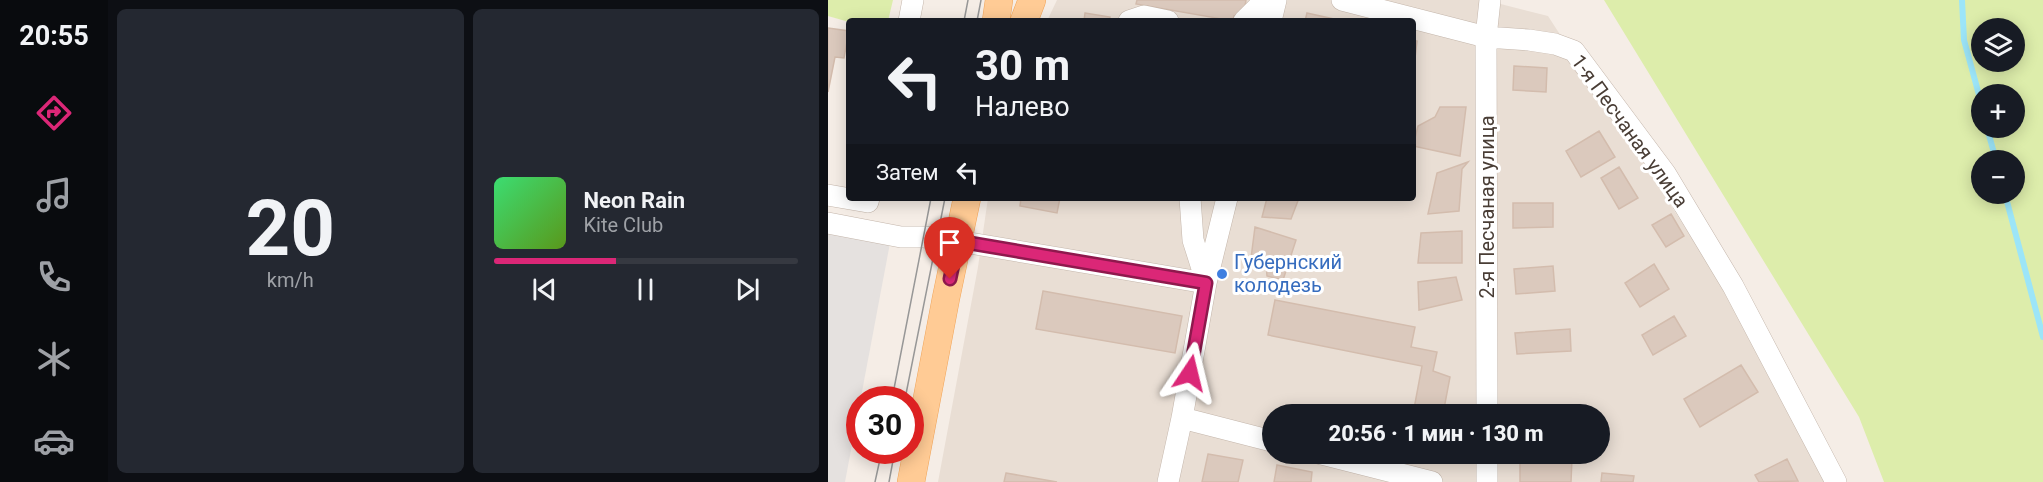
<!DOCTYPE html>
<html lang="ru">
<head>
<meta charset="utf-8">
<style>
  :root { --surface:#171b24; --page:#242831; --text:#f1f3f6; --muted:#9ea1a6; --line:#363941; --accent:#db2777 }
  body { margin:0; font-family:Roboto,sans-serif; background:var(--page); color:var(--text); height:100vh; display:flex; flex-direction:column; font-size:22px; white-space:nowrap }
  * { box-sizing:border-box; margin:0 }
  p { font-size:20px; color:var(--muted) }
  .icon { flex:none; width:33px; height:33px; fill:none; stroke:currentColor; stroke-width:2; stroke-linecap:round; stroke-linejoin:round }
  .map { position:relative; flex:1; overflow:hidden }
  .side { display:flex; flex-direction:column; gap:9px; padding:9px; background:#0d0f14; width:720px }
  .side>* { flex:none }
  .top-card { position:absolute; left:18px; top:18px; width:570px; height:183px; border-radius:6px; box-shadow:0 3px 15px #0003; background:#171b24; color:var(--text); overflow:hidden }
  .controls { position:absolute; left:1143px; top:18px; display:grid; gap:12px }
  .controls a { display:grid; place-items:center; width:54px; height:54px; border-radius:50%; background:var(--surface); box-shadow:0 3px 15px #0003; font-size:30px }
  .speed { position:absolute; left:18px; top:386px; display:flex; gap:12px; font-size:30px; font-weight:700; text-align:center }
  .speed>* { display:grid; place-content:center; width:78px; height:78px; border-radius:50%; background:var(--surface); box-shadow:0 3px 15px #0003; line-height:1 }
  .speed .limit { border:9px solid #d22; background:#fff; color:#111 }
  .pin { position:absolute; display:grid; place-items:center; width:51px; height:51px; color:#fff; margin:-62px -26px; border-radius:50% 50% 50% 0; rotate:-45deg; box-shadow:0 0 6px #0007 }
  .pin .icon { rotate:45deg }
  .me { position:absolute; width:66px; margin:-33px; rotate:10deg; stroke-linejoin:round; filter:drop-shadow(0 0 4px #0008) }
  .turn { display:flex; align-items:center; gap:21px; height:126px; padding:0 30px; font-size:27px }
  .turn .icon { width:78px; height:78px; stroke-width:2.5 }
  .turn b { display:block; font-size:42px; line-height:51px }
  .then { display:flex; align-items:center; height:57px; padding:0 30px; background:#0003; gap:12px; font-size:22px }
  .side .card { flex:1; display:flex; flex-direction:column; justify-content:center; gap:9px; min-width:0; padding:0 21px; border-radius:9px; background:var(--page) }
  .side .dial { align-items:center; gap:0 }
  .dial b { font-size:78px; line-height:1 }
  .song { display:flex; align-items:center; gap:18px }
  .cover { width:72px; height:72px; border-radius:9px; background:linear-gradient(135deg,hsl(140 70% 55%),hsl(90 70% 35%)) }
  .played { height:6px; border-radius:3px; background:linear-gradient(90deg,var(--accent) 40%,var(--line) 40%) }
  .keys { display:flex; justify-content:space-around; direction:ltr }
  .side .tiles { flex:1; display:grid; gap:9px; grid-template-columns:repeat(2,1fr) }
  .trip { position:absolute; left:434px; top:404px; width:348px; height:60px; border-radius:30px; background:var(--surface); box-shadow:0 3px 15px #0003; font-weight:800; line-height:60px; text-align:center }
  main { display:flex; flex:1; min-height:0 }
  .tab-bar { display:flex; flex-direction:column; width:108px; justify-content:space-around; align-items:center; background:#090b0e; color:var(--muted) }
  .tab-bar .icon { width:42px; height:42px }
  .tab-bar .selected { color:var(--accent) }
  .tab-bar b { font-size:27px; color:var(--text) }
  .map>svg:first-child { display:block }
</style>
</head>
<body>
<main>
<nav class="tab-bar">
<b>20:55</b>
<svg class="icon selected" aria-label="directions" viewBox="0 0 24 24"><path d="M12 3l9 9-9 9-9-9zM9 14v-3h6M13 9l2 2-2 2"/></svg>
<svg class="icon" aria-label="music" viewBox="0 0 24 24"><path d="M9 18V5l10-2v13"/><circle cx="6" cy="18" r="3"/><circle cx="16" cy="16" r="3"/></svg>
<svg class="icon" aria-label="phone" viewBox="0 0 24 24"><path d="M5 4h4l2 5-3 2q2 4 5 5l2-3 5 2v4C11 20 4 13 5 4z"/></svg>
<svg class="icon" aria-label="climate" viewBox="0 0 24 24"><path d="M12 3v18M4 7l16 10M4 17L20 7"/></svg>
<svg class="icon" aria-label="car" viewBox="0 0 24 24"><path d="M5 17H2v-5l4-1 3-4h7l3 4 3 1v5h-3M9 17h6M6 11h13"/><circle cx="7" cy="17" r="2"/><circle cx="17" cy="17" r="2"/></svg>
</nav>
<section class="side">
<div class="tiles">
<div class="card dial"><b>20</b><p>km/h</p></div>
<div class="card">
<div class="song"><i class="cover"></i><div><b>Neon Rain</b><p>Kite Club</p></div></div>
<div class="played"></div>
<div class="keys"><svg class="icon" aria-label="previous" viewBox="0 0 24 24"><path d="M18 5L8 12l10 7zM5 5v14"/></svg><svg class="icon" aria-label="pause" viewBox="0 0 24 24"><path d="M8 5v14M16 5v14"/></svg><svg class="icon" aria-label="next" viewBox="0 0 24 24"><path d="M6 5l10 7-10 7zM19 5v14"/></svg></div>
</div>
</div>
</section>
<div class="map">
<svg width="1215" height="482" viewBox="0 0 1215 482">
  <rect width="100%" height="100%" fill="#f5ede6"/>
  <path fill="#e9ded4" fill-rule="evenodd" d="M 229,0 L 657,0 L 720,16 L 906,303 L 1008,482 L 110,482 L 150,267 L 160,198 L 585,198 L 585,21 L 219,21 ZM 444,414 L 771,414 L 771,453 L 444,453 Z"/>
  <path fill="#ddedab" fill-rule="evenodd" d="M 0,0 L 65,0 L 60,21 L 21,22 L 0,16 Z
    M 776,0 L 1215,0 L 1215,482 L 1056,482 L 1031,417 ZM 1154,28 L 1186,28 L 1186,62 L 1154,62 ZM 1154,94 L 1186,94 L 1186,128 L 1154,128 ZM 1154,160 L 1186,160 L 1186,194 L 1154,194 Z"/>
  <path fill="#e5e1df" d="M 0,231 L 62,243 L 17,482 L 0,482 Z"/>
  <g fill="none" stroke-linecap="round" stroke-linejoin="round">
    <path stroke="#9ce5f8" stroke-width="6" d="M 1134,0 L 1136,40 L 1154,106
      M 1159,128 L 1168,160
      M 1177,194 L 1215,337"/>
  </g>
  <path fill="#dbc9bd" stroke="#d3bcad" stroke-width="1.5" d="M 309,0 L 418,0 L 415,18 L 406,16 L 405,21 L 308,4 Z
    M 257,13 L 282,17 L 281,21 L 256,21 Z
    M 479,13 L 515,21 L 477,21 Z
    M 0,28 L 21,31 L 16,58 L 7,57 L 0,92 Z
    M 585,40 L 589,41 L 585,75 Z
    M 686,66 L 719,68 L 718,92 L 685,90 Z
    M 612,107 L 638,107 L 632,156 L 585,146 L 590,126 L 607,117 Z
    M 771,131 L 787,157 L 753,177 L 738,151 Z
    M 640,162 L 634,169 L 631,211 L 600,214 L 609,173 Z
    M 791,167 L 810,198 L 791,209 L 773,178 Z
    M 193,198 L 232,198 L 229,213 L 192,206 Z
    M 439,198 L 471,198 L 463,219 L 434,217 Z
    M 685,203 L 725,203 L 725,227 L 685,228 Z
    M 843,214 L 856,236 L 838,247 L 824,225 Z
    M 427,227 L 468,240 L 455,280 L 439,276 L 438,264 L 422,266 Z
    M 634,231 L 634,263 L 590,263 L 593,233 Z
    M 826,264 L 841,289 L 812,307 L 797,283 Z
    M 725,266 L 727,291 L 688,294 L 686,269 Z
    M 628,277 L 634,300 L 591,310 L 590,282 Z
    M 215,291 L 354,316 L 347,353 L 208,329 Z
    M 447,300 L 587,327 L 583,347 L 609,352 L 605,371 L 622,377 L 615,414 L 585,414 L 594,366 L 440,335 Z
    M 846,316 L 858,336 L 825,355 L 814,335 Z
    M 742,329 L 743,351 L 689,354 L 687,333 Z
    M 913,365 L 930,392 L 872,427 L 856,399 Z
    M 380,454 L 415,460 L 410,482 L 374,482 Z
    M 692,457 L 744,458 L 743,482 L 692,482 Z
    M 959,459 L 970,481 L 931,482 L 927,475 Z
    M 449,465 L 484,472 L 483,482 L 446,482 Z
    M 178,473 L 229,482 L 176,482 Z
    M 774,473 L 806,476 L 805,482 L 773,482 Z"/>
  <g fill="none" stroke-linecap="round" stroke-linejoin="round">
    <defs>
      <path id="minor" d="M 514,0 L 658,37 L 701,40 L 727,44 L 746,51 L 837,173 L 905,286 L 1008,482
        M 81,21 L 85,0
        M 301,21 L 316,16 L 340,21
        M 416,21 L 437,0
        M 443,21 L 448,0
        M 0,195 L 40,202 L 41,198
        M 362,198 L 365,240 L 378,281
        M 0,223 L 73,237 L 96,237 L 130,241 L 378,283
        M 659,414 L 658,37 L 662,0
        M 354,418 L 444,441
        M 490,453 L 604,482
        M 659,453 L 659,482
        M 340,482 L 354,418 L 378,283 L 399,198"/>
      <path id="major" d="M 168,21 L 171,0
        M 196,21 L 204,0
        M 83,482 L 118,298 L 139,198"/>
    </defs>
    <use href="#minor" stroke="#c4b6ab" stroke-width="22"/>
    <use href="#major" stroke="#f0a459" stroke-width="28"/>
    <use href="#minor" stroke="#fff" stroke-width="21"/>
    <use href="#major" stroke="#ffcb95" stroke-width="27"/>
    <path stroke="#979797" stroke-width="1.5" d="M 136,21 L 140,0
      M 149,21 L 153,0
      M 64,399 L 103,198
      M 77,399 L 117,198
      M 47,482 L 54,450
      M 61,482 L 67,450"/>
  </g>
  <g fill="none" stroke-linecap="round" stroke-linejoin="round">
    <defs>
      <path id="route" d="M 122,279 L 130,241 L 378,283 L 362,373"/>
    </defs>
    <use href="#route" stroke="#8e194d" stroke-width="15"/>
    <use href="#route" stroke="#db2777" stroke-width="10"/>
  </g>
  <circle fill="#3f7fe0" stroke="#fff" stroke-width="2" cx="394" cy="274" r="6"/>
  <g text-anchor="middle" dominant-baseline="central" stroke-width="6" stroke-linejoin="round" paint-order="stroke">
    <g font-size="20" fill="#493d35" stroke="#fff">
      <text transform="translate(802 131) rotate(54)">1-я Песчаная улица</text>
      <text transform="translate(659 207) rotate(-90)">2-я Песчаная улица</text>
    </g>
    <g font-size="20" fill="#366cbe" stroke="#fff" text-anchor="start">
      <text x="406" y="262">Губернский<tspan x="406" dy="23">колодезь</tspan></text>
    </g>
  </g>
</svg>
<div class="controls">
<a><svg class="icon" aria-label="layers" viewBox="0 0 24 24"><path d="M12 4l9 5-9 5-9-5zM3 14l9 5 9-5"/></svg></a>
<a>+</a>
<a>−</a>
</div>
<div class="speed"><div class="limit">30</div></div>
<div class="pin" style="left:122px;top:279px;background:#d93025"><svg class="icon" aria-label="arrive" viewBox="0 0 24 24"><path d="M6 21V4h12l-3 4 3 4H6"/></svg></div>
<svg class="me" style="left:362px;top:373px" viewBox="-20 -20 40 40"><path d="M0-17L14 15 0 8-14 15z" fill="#db2777" stroke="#fff" stroke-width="4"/></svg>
<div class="trip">20:56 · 1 мин · 130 m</div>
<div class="top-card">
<div class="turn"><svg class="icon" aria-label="left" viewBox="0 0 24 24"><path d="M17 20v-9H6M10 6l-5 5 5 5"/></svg><div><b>30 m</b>Налево</div></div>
<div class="then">Затем<svg class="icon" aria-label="left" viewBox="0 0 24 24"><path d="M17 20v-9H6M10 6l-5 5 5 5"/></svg></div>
</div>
</div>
</main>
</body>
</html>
